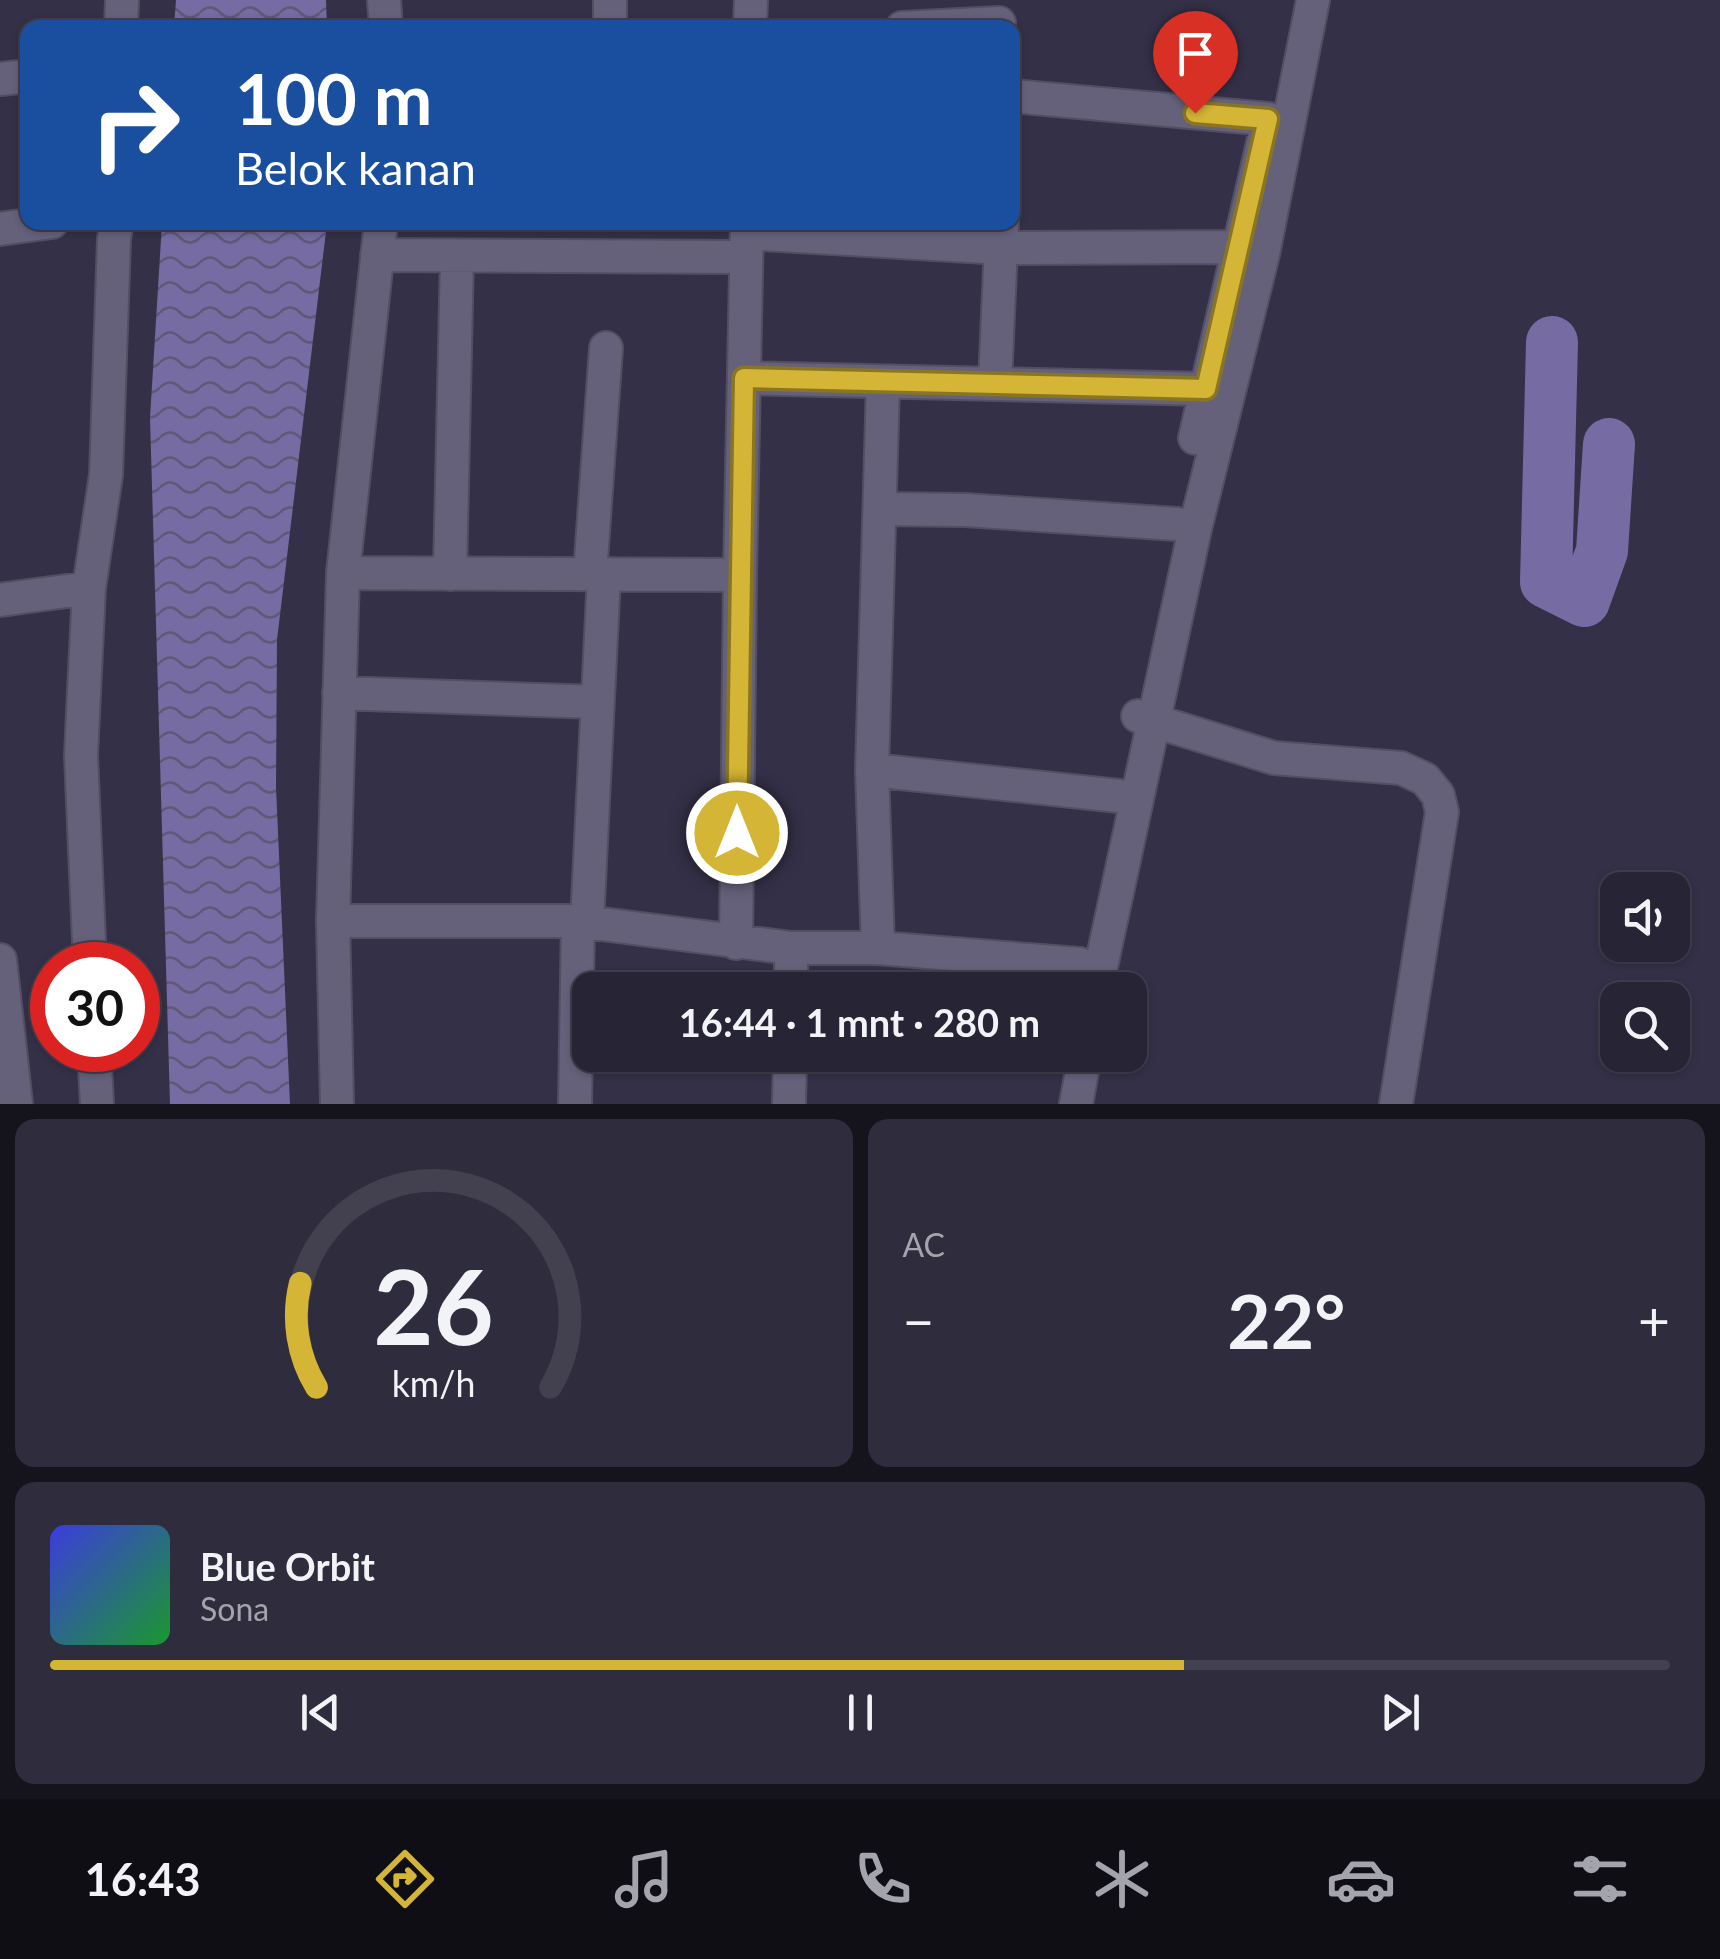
<!DOCTYPE html>
<html lang="id">
<head>
<meta charset="utf-8">
<style>
  :root { --surface:#272435; --page:#2f2c3d; --text:#f1f3f6; --muted:#a4a4ad; --line:#434150; --accent:#d5b535 }
  body { margin:0; font-family:Lato,sans-serif; background:var(--page); color:var(--text); height:100vh; display:flex; flex-direction:column; font-size:38px; white-space:nowrap }
  * { box-sizing:border-box; margin:0 }
  p { font-size:32px; color:var(--muted) }
  .icon { flex:none; width:55px; height:55px; fill:none; stroke:currentColor; stroke-width:2; stroke-linecap:round; stroke-linejoin:round }
  .map { position:relative; height:1104px; overflow:hidden }
  .drawer { display:flex; flex-direction:column; gap:15px; padding:15px; background:#15141d; flex:1 }
  .drawer>* { flex:none }
  .top-card { position:absolute; left:20px; top:20px; width:1000px; height:210px; border-radius:20px; box-shadow:0 2px 8px #0004,0 0 0 2px var(--line); background:#1a4fa0; color:#fff; overflow:hidden }
  .controls { position:absolute; left:1600px; top:872px; display:grid; gap:20px }
  .controls a { display:grid; place-items:center; width:90px; height:90px; border-radius:20px; background:var(--surface); box-shadow:0 2px 8px #0004,0 0 0 2px var(--line); font-size:50px }
  .speed { position:absolute; left:30px; top:942px; display:flex; gap:20px; font-size:50px; font-weight:700; text-align:center }
  .speed>* { display:grid; place-content:center; width:130px; height:130px; border-radius:50%; background:var(--surface); box-shadow:0 2px 8px #0004,0 0 0 2px var(--line); line-height:1 }
  .speed .limit { border:15px solid #d22; background:#fff; color:#111 }
  .pin { position:absolute; display:grid; place-items:center; width:85px; height:85px; color:#fff; margin:-102px -42px; border-radius:50% 50% 50% 0; rotate:-45deg; box-shadow:0 0 10px #0007 }
  .pin .icon { rotate:45deg }
  .me { position:absolute; width:110px; margin:-55px; rotate:0deg; stroke-linejoin:round; filter:drop-shadow(0 0 8px #0008) }
  .turn { display:flex; align-items:center; gap:35px; height:210px; padding:0 50px; font-size:45px }
  .turn .icon { width:130px; height:130px; stroke-width:2.5 }
  .turn b { display:block; font-size:70px; line-height:85px }
  .big { font-size:75px; font-weight:700; line-height:1.1 }
  .drawer .widget { flex:1; display:flex; flex-direction:column; justify-content:center; gap:15px; min-width:0; padding:0 35px; border-radius:20px; background:var(--page) }
  .drawer .dial { align-items:center; gap:0 }
  .dial svg { height:260px; overflow:visible; fill:none; stroke:var(--line); stroke-width:7; stroke-linecap:round; text-anchor:middle }
  .dial text { fill:var(--text); stroke:none }
  .song { display:flex; align-items:center; gap:30px }
  .cover { width:120px; height:120px; border-radius:15px; background:linear-gradient(135deg,hsl(240 70% 55%),hsl(130 70% 35%)) }
  .played { height:10px; border-radius:5px; background:linear-gradient(90deg,var(--accent) 70%,var(--line) 70%) }
  .keys { display:flex; justify-content:space-around; direction:ltr }
  .heat { display:flex; justify-content:space-between; align-items:center; font-size:55px; direction:ltr }
  .drawer .tiles { flex:1; display:grid; gap:15px; grid-template-columns:1fr 1fr }
  .widget:last-child { grid-column:span 2 }
  .trip { position:absolute; left:572px; top:972px; width:575px; height:100px; border-radius:20px; background:var(--surface); box-shadow:0 2px 8px #0004,0 0 0 2px var(--line); font-weight:700; line-height:100px; text-align:center }
  .tab-bar { display:flex; height:160px; justify-content:space-around; align-items:center; background:#100e15; color:var(--muted) }
  .tab-bar .icon { width:70px; height:70px }
  .tab-bar .on { color:var(--accent) }
  .tab-bar b { font-size:45px; color:var(--text) }
  .map>svg:first-child { display:block }
</style>
</head>
<body>
<div class="map">
<svg width="1720" height="1104" viewBox="0 0 1720 1104">
  <defs>
    <pattern id="water-waves" width="16" height="10" patternUnits="userSpaceOnUse" patternTransform="scale(2.5)"><rect width="16" height="10" fill="#766ba2"/><path d="M0 5q4-4 8 0t8 0" fill="none" stroke="#5e5976"/></pattern>
  </defs>
  <rect width="100%" height="100%" fill="#343047"/>
  <path fill="url(#water-waves)" d="M 176,0 L 326,0 L 327,27 L 174,27 Z
    M 162,223 L 327,223 L 277,640 L 276,787 L 290,1104 L 170,1104 L 150,418 Z"/>
  <g fill="none" stroke-linecap="round" stroke-linejoin="round">
    <path stroke="#766ba2" stroke-width="52" d="M 1552,342 L 1546,582 L 1584,601 L 1602,551 L 1609,444"/>
    <defs>
      <path id="minor" d="M 384,0 L 386,28
        M 121,28 L 122,0
        M 610,28 L 610,0
        M 750,28 L 751,0
        M 902,28 L 999,23
        M 0,79 L 28,76
        M 1012,96 L 1268,119
        M 0,229 L 52,222
        M 747,233 L 1003,248 L 1240,247 L 1261,253
        M 377,255 L 745,257
        M 744,378 L 1205,389
        M 995,384 L 1002,222
        M 1195,438 L 1266,130
        M 881,509 L 965,510 L 1177,524 L 1195,529
        M 343,573 L 740,575 L 747,222
        M 450,574 L 457,257
        M 590,574 L 606,348
        M 0,600 L 89,588
        M 339,693 L 597,702
        M 1138,716 L 1274,758 L 1401,768 L 1425,779 L 1438,795 L 1442,812 L 1396,1104
        M 872,770 L 1119,796
        M 333,921 L 343,573 L 381,222
        M 587,923 L 604,575
        M 736,943 L 740,575
        M 878,948 L 872,770 L 883,383
        M 0,960 L 16,1104
        M 90,965 L 81,755 L 89,588 L 106,475 L 114,239 L 117,222
        M 791,990 L 791,948
        M 1096,990 L 1195,529 L 1263,254 L 1313,0
        M 94,1050 L 97,1104
        M 337,1104 L 333,921 L 578,921 L 791,948 L 878,948 L 1079,964 L 1099,970
        M 575,1104 L 578,921
        M 789,1104 L 790,1055
        M 1076,1104 L 1085,1055"/>
    </defs>
    <use href="#minor" stroke="#534e62" stroke-width="36"/>
    <use href="#minor" stroke="#66617b" stroke-width="32"/>
  </g>
  <g fill="none" stroke-linecap="round" stroke-linejoin="round">
    <defs>
      <path id="route" d="M 737,833 L 744,378 L 1206,389 L 1268,119 L 1195,113"/>
    </defs>
    <use href="#route" stroke="#8a7622" stroke-width="25"/>
    <use href="#route" stroke="#d5b535" stroke-width="18"/>
  </g>
</svg>
<div class="controls">
<a><svg class="icon" aria-label="sound" viewBox="0 0 24 24"><path d="M4 9h4l5-4v14l-5-4H4zM17 9q2 3 0 6"/></svg></a>
<a><svg class="icon" aria-label="search" viewBox="0 0 24 24"><circle cx="10" cy="10" r="6"/><path d="M15 15l6 6"/></svg></a>
</div>
<div class="speed"><div class="limit">30</div></div>
<div class="pin" style="left:1195px;top:113px;background:#d93025"><svg class="icon" aria-label="arrive" viewBox="0 0 24 24"><path d="M6 21V4h12l-3 4 3 4H6"/></svg></div>
<svg class="me" style="left:737px;top:833px" viewBox="-20 -20 40 40"><circle r="17" fill="#d5b535" stroke="#fff" stroke-width="3"/><path d="M0-11L8 9 0 5-8 9z" fill="#fff"/></svg>
<div class="trip">16:44 · 1 mnt · 280 m</div>
<div class="top-card">
<div class="turn"><svg class="icon" aria-label="right" viewBox="0 0 24 24"><path d="M7 20v-9h11M14 6l5 5-5 5"/></svg><div><b>100 m</b>Belok kanan</div></div>
</div>
</div>
<section class="drawer">
<div class="tiles">
<div class="widget dial"><svg viewBox="0 0 100 80">
<path d="M14 69A42 42 0 1 1 86 69"/>
<path d="M14 69A42 42 0 0 1 9 37" stroke="#d5b535"/>
<text x="50" y="56" font-size="32" font-weight="700">26</text>
<text x="50" y="72" font-size="11">km/h</text>
</svg></div>
<div class="widget"><p>AC</p>
<div class="heat"><a>−</a><b class="big">22°</b><a>+</a></div>
</div>
<div class="widget">
<div class="song"><i class="cover"></i><div><b>Blue Orbit</b><p>Sona</p></div></div>
<div class="played"></div>
<div class="keys"><svg class="icon" aria-label="previous" viewBox="0 0 24 24"><path d="M18 5L8 12l10 7zM5 5v14"/></svg><svg class="icon" aria-label="pause" viewBox="0 0 24 24"><path d="M8 5v14M16 5v14"/></svg><svg class="icon" aria-label="next" viewBox="0 0 24 24"><path d="M6 5l10 7-10 7zM19 5v14"/></svg></div>
</div>
</div>
</section>
<nav class="tab-bar">
<b>16:43</b>
<svg class="icon on" aria-label="directions" viewBox="0 0 24 24"><path d="M12 3l9 9-9 9-9-9zM9 14v-3h6M13 9l2 2-2 2"/></svg>
<svg class="icon" aria-label="music" viewBox="0 0 24 24"><path d="M9 18V5l10-2v13"/><circle cx="6" cy="18" r="3"/><circle cx="16" cy="16" r="3"/></svg>
<svg class="icon" aria-label="phone" viewBox="0 0 24 24"><path d="M5 4h4l2 5-3 2q2 4 5 5l2-3 5 2v4C11 20 4 13 5 4z"/></svg>
<svg class="icon" aria-label="climate" viewBox="0 0 24 24"><path d="M12 3v18M4 7l16 10M4 17L20 7"/></svg>
<svg class="icon" aria-label="car" viewBox="0 0 24 24"><path d="M5 17H2v-5l4-1 3-4h7l3 4 3 1v5h-3M9 17h6M6 11h13"/><circle cx="7" cy="17" r="2"/><circle cx="17" cy="17" r="2"/></svg>
<svg class="icon" aria-label="filters" viewBox="0 0 24 24"><path d="M4 7h16M4 17h16"/><circle cx="9" cy="7" r="2"/><circle cx="15" cy="17" r="2"/></svg>
</nav>
</body>
</html>
